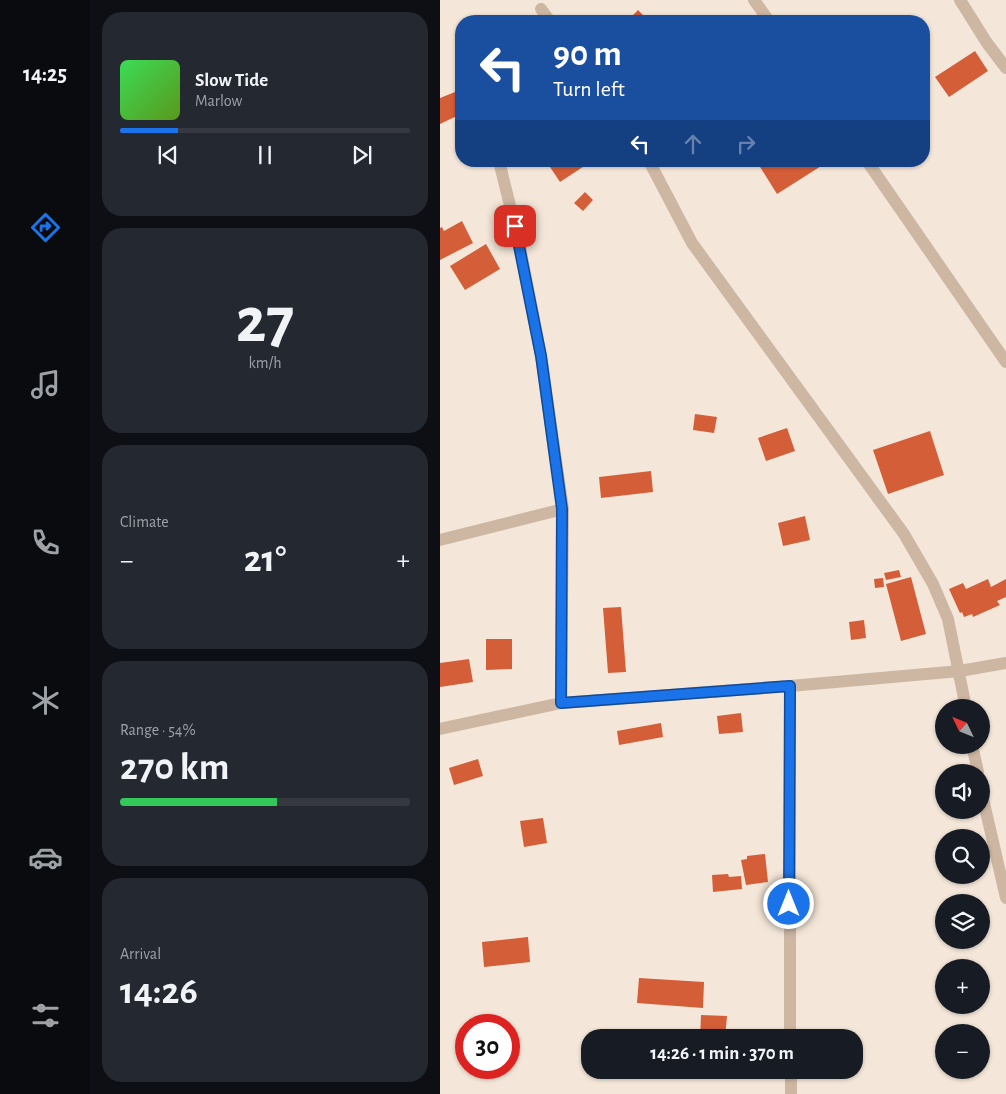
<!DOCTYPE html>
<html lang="en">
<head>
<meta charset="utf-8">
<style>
  :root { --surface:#171b24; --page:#242831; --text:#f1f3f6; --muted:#9ea1a6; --line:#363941; --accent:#1a73e8 }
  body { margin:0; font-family:"Alegreya Sans",sans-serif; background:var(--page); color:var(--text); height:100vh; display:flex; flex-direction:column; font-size:19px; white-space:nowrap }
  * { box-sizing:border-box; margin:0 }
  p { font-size:16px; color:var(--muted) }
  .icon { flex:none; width:28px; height:28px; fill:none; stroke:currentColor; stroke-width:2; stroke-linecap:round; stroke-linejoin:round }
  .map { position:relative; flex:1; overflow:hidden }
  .drawer { display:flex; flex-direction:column; gap:12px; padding:12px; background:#0d0f14; width:350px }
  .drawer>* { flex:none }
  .banner { position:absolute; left:15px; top:15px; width:475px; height:152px; border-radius:20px; box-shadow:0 1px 4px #0004; background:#1a4fa0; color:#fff; overflow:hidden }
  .needle { width:32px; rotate:313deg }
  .tools { position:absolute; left:495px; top:699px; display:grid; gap:10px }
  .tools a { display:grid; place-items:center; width:55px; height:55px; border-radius:50%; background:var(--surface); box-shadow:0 1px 4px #0004; font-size:25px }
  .speed { position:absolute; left:15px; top:1014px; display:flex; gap:10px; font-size:25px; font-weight:700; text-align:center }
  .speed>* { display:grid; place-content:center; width:65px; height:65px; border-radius:50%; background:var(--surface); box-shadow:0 1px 4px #0004; line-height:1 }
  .speed .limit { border:8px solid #d22; background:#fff; color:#111 }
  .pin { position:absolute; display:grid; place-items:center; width:42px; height:42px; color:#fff; margin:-21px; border-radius:10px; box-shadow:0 2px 8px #0006 }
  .me { position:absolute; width:55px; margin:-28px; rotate:0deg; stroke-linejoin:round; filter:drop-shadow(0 0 4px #0008) }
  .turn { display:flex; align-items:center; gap:18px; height:105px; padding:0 15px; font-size:22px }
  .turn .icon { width:65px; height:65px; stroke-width:2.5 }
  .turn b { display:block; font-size:35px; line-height:42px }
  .lanes { display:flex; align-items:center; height:48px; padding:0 15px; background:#0003; justify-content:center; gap:25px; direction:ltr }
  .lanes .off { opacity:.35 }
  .big { font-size:38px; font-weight:600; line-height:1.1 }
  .drawer .tile { flex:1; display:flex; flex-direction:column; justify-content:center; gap:8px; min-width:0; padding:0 18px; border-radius:20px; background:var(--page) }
  .drawer .dial { align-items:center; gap:0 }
  .dial b { font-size:65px; line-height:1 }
  .song { display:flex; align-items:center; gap:15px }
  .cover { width:60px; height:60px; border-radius:8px; background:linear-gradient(135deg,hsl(130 70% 55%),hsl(90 70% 35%)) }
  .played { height:5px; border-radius:2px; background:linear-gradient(90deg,var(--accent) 20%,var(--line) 20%) }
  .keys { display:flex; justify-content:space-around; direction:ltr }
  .heat { display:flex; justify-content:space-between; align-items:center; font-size:28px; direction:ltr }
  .charge { height:8px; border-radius:4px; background:linear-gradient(90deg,#34c759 54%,var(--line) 0) }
  .trip { position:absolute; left:141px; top:1029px; width:282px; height:50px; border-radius:20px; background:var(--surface); box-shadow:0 1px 4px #0004; font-weight:600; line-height:50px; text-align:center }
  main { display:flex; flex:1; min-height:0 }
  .tab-bar { display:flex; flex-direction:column; width:90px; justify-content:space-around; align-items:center; background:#090b0e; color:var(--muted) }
  .tab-bar .icon { width:35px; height:35px }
  .tab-bar .selected { color:var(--accent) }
  .tab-bar b { font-size:22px; color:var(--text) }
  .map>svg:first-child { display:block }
</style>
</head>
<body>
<main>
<nav class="tab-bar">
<b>14:25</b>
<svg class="icon selected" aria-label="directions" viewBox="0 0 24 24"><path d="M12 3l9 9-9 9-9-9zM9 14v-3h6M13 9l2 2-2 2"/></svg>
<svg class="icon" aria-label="music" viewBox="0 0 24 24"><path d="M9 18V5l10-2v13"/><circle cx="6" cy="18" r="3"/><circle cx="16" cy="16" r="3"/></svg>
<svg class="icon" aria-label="phone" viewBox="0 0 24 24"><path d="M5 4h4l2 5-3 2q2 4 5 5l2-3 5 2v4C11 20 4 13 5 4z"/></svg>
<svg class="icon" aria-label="climate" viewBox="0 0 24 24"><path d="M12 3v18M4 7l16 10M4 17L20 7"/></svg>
<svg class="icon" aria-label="car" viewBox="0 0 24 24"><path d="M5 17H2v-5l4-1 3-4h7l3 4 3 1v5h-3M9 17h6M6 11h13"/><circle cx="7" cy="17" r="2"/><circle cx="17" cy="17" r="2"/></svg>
<svg class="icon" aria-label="filters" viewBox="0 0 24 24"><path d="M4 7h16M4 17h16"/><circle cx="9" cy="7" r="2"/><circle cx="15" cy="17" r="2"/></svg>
</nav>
<section class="drawer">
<div class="tile">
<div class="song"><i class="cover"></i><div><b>Slow Tide</b><p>Marlow</p></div></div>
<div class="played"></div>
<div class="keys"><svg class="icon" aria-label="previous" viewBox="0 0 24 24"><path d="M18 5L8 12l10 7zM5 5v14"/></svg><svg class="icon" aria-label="pause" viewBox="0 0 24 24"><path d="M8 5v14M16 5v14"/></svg><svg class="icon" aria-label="next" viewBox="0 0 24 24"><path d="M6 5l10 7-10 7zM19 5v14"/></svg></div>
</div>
<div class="tile dial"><b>27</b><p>km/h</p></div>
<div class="tile"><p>Climate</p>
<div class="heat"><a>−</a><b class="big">21°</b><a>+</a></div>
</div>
<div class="tile"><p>Range · 54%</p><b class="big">270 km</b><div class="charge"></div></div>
<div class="tile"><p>Arrival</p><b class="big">14:26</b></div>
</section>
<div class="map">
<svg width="566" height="1094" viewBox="0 0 566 1094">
  <rect width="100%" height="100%" fill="#f4e7d9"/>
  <path fill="#d35e38" d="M 198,10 L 209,21 L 187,21 Z
    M 535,51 L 548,71 L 509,97 L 495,77 Z
    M 15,92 L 21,105 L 21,114 L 0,124 L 0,98 Z
    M 118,161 L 152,161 L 120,182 L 110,167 Z
    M 319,161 L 389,161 L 337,194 L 317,162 Z
    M 145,192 L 153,200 L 143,211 L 134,203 Z
    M 22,221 L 33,243 L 0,260 L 0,228 L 2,227 L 4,231 Z
    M 46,244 L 60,269 L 25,290 L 10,266 Z
    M 255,414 L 277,417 L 274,433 L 253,430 Z
    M 347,428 L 355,451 L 326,461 L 318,438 Z
    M 490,431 L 504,475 L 448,494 L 433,450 Z
    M 211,471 L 213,492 L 161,498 L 159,477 Z
    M 365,516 L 370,540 L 343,546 L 338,523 Z
    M 459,570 L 461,577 L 446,580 L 444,573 Z
    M 471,577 L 486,634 L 461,641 L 446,584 Z
    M 443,578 L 444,587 L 435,588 L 434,579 Z
    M 548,579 L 551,587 L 566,579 L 566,597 L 557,601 L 560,605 L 533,617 L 532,614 L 524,617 L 522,612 L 520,613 L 509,589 L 523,583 L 526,589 Z
    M 181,607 L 186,672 L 168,673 L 163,608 Z
    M 424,620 L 426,638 L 411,640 L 409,622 Z
    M 46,639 L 72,639 L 72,669 L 46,670 Z
    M 29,659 L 33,682 L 0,687 L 0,663 Z
    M 301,713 L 303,732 L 279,734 L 277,716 Z
    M 221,723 L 223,737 L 179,745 L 177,731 Z
    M 38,759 L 43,776 L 14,785 L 9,768 Z
    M 103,818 L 107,843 L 84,847 L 80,821 Z
    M 325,854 L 328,882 L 306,885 L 301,860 L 307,859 L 307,856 Z
    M 288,874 L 289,877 L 301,876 L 302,889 L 273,892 L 272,875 Z
    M 88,937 L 90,962 L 44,967 L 42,942 Z
    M 199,978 L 264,982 L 263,1008 L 197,1003 Z
    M 261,1015 L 287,1016 L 285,1038 L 260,1038 Z"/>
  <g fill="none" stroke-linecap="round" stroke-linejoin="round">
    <path stroke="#cdb7a3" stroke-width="12" d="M 314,0 L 329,21
      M 520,0 L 547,43 L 566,68
      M 101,9 L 110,21
      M 59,161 L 79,242 L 101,356 L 123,509 L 121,703
      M 209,161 L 252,243 L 464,534 L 493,584 L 508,619 L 526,708
      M 427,161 L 566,362
      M 0,540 L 123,509
      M 0,729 L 121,703 L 350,686 L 520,671 L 566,663
      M 532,745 L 538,772
      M 541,790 L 566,898
      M 350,1038 L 350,686
      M 351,1070 L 351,1094"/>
  </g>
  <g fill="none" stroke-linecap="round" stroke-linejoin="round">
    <defs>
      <path id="route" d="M 75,226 L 101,356 L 122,509 L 121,703 L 350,686 L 349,904"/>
    </defs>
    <use href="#route" stroke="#114b97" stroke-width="12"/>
    <use href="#route" stroke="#1a73e8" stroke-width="9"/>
  </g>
</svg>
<div class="tools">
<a><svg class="needle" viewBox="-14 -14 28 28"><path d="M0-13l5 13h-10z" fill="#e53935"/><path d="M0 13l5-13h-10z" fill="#9ea1a6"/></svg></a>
<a><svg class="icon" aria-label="sound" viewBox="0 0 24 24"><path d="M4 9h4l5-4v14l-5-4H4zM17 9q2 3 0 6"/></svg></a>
<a><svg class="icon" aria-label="search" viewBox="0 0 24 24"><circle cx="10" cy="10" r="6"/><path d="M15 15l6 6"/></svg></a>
<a><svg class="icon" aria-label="layers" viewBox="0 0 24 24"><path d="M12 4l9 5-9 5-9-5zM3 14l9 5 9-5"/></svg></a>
<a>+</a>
<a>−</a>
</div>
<div class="speed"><div class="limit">30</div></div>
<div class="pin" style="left:75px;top:226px;background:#d93025"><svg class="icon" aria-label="arrive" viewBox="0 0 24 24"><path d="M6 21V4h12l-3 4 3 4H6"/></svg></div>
<svg class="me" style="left:349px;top:904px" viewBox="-20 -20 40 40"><circle r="17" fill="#1a73e8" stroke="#fff" stroke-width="3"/><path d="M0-11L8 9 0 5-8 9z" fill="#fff"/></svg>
<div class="trip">14:26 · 1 min · 370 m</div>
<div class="banner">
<div class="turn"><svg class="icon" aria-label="left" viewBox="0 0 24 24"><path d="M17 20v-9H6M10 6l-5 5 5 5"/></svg><div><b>90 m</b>Turn left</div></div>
<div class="lanes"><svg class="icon" aria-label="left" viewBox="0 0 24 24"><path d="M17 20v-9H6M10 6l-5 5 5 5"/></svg><svg class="icon off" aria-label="ahead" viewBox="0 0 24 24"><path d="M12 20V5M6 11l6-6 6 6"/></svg><svg class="icon off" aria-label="right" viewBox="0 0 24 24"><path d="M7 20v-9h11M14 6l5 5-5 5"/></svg></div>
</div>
</div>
</main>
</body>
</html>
